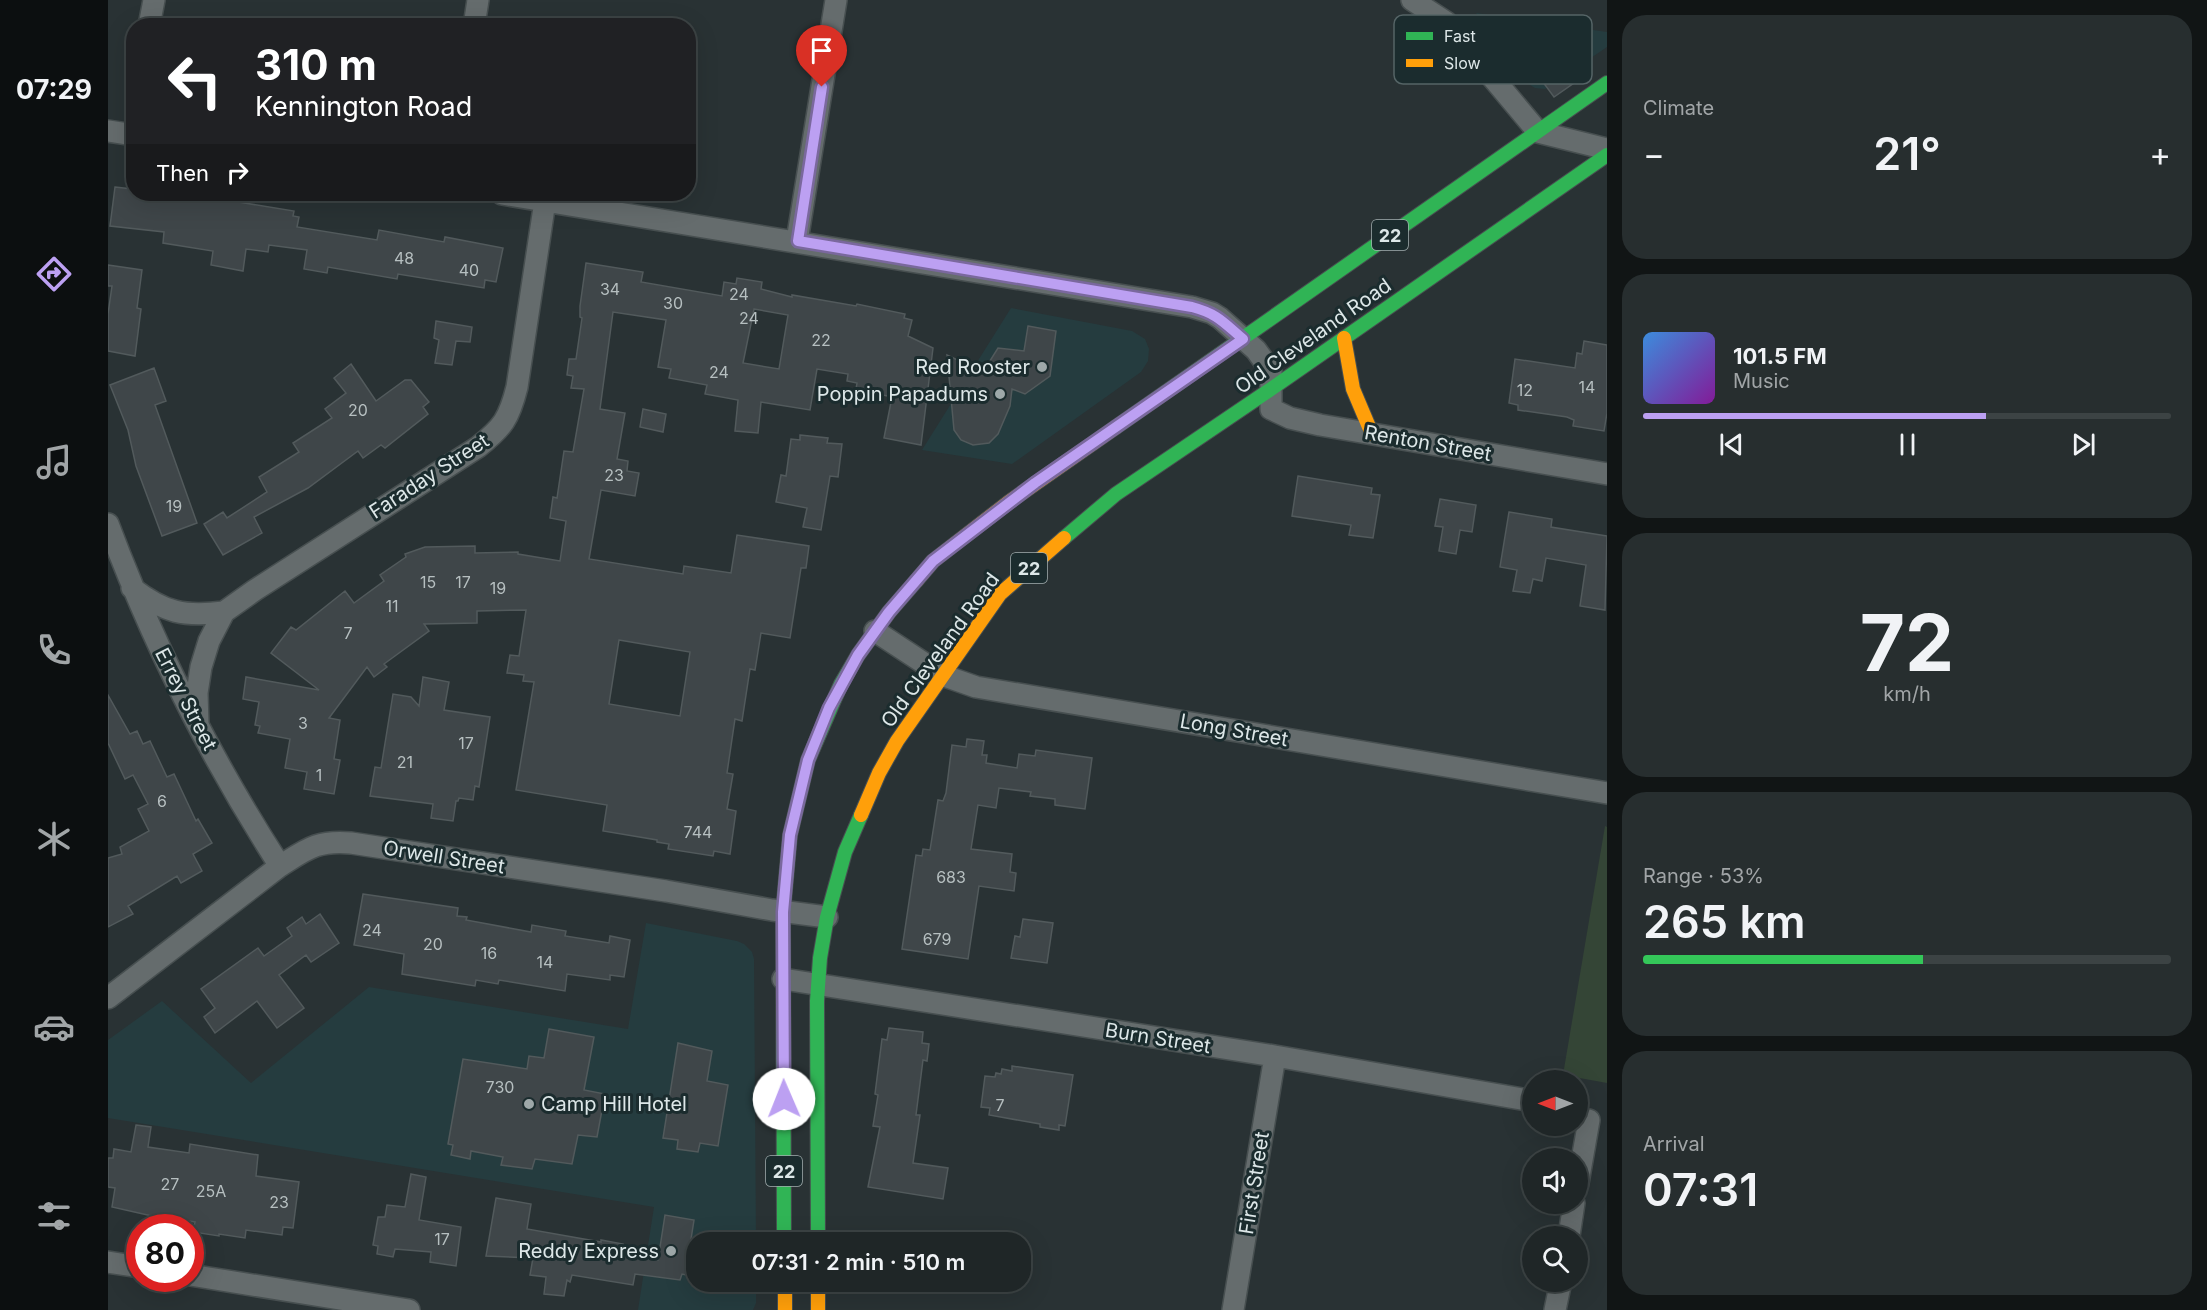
<!DOCTYPE html>
<html lang="en">
<head>
<meta charset="utf-8">
<style>
  :root { --surface:#1f2627; --page:#272e2f; --text:#f1f3f6; --muted:#a1a5a7; --line:#3c4344; --accent:#bca0f2 }
  body { margin:0; font-family:Inter,sans-serif; background:var(--page); color:var(--text); height:100vh; display:flex; flex-direction:column; font-size:22px; white-space:nowrap }
  * { box-sizing:border-box; margin:0 }
  p { font-size:20px; color:var(--muted) }
  .icon { flex:none; width:33px; height:33px; fill:none; stroke:currentColor; stroke-width:2; stroke-linecap:round; stroke-linejoin:round }
  .map { position:relative; flex:1; overflow:hidden }
  .drawer { display:flex; flex-direction:column; gap:15px; padding:15px; background:#111515; width:600px }
  .drawer>* { flex:none }
  .top-card { position:absolute; left:18px; top:18px; width:570px; height:183px; border-radius:24px; box-shadow:0 6px 24px #0002,0 0 0 2px var(--line); background:#202124; color:#fff; overflow:hidden }
  .needle { width:39px; rotate:270deg }
  .controls { position:absolute; left:1414px; top:1070px; display:grid; gap:12px }
  .controls a { display:grid; place-items:center; width:66px; height:66px; border-radius:50%; background:var(--surface); box-shadow:0 6px 24px #0002,0 0 0 2px var(--line); font-size:30px }
  .speed { position:absolute; left:18px; top:1214px; display:flex; gap:12px; font-size:30px; font-weight:700; text-align:center }
  .speed>* { display:grid; place-content:center; width:78px; height:78px; border-radius:50%; background:var(--surface); box-shadow:0 6px 24px #0002,0 0 0 2px var(--line); line-height:1 }
  .speed .limit { border:9px solid #d22; background:#fff; color:#111 }
  .pin { position:absolute; display:grid; place-items:center; width:51px; height:51px; color:#fff; margin:-62px -26px; border-radius:50% 50% 50% 0; rotate:-45deg; box-shadow:0 0 6px #0007 }
  .pin .icon { rotate:45deg }
  .me { position:absolute; width:66px; margin:-33px; rotate:359deg; stroke-linejoin:round; filter:drop-shadow(0 0 4px #0008) }
  .turn { display:flex; align-items:center; gap:21px; height:126px; padding:0 30px; font-size:27px }
  .turn .icon { width:78px; height:78px; stroke-width:2.5 }
  .turn b { display:block; font-size:42px; line-height:51px }
  .then { display:flex; align-items:center; height:57px; padding:0 30px; background:#0003; gap:12px; font-size:22px }
  .big { font-size:45px; font-weight:600; line-height:1.1 }
  .drawer .tile { flex:1; display:flex; flex-direction:column; justify-content:center; gap:9px; min-width:0; padding:0 21px; border-radius:24px; background:var(--page) }
  .drawer .dial { align-items:center; gap:0 }
  .dial b { font-size:78px; line-height:1 }
  .song { display:flex; align-items:center; gap:18px }
  .cover { width:72px; height:72px; border-radius:9px; background:linear-gradient(135deg,hsl(210 70% 55%),hsl(290 70% 35%)) }
  .played { height:6px; border-radius:3px; background:linear-gradient(90deg,var(--accent) 65%,var(--line) 65%) }
  .keys { display:flex; justify-content:space-around; direction:ltr }
  .heat { display:flex; justify-content:space-between; align-items:center; font-size:33px; direction:ltr }
  .charge { height:9px; border-radius:4px; background:linear-gradient(90deg,#34c759 53%,var(--line) 0) }
  .trip { position:absolute; left:578px; top:1232px; width:345px; height:60px; border-radius:24px; background:var(--surface); box-shadow:0 6px 24px #0002,0 0 0 2px var(--line); font-weight:600; line-height:60px; text-align:center }
  main { display:flex; flex:1; min-height:0 }
  .menu { display:flex; flex-direction:column; width:108px; justify-content:space-around; align-items:center; background:#0c0f10; color:var(--muted) }
  .menu .icon { width:42px; height:42px }
  .menu .on { color:var(--accent) }
  .menu b { font-size:27px; color:var(--text) }
  .map>svg:first-child { display:block }
</style>
</head>
<body>
<main>
<nav class="menu">
<b>07:29</b>
<svg class="icon on" aria-label="directions" viewBox="0 0 24 24"><path d="M12 3l9 9-9 9-9-9zM9 14v-3h6M13 9l2 2-2 2"/></svg>
<svg class="icon" aria-label="music" viewBox="0 0 24 24"><path d="M9 18V5l10-2v13"/><circle cx="6" cy="18" r="3"/><circle cx="16" cy="16" r="3"/></svg>
<svg class="icon" aria-label="phone" viewBox="0 0 24 24"><path d="M5 4h4l2 5-3 2q2 4 5 5l2-3 5 2v4C11 20 4 13 5 4z"/></svg>
<svg class="icon" aria-label="climate" viewBox="0 0 24 24"><path d="M12 3v18M4 7l16 10M4 17L20 7"/></svg>
<svg class="icon" aria-label="car" viewBox="0 0 24 24"><path d="M5 17H2v-5l4-1 3-4h7l3 4 3 1v5h-3M9 17h6M6 11h13"/><circle cx="7" cy="17" r="2"/><circle cx="17" cy="17" r="2"/></svg>
<svg class="icon" aria-label="filters" viewBox="0 0 24 24"><path d="M4 7h16M4 17h16"/><circle cx="9" cy="7" r="2"/><circle cx="15" cy="17" r="2"/></svg>
</nav>
<div class="map">
<svg width="1499" height="1310" viewBox="0 0 1499 1310">
  <rect width="100%" height="100%" fill="#293234"/>
  <path fill="#253c3f" d="M 1368,13 L 1499,32 L 1499,47 L 1437,89 L 1427,88 L 1419,83 Z
    M 903,308 L 1024,331 L 1037,339 L 1041,349 L 1040,361 L 1033,372 L 904,464 L 814,450 Z
    M 538,923 L 629,941 L 636,944 L 644,952 L 646,959 L 648,1242 L 588,1242 L 588,1281 L 648,1281 L 648,1303 L 645,1310 L 530,1310 L 546,1207 L 0,1118 L 0,1040 L 54,1001 L 143,1083 L 261,987 L 520,1029 Z"/>
  <path fill="#344536" d="M 1497,826 L 1499,827 L 1499,1083 L 1455,1075 Z"/>
  <path fill="#3f4649" stroke="#525a5c" stroke-width="1.5" fill-rule="evenodd" d="M 1461,29 L 1471,45 L 1450,60 L 1466,83 L 1446,97 L 1429,74 L 1423,78 L 1408,55 L 1430,39 L 1435,46 Z
    M 7,187 L 24,189 L 24,194 L 61,199 L 62,195 L 104,201 L 105,194 L 126,194 L 124,201 L 186,211 L 185,216 L 191,217 L 189,227 L 269,240 L 271,230 L 336,242 L 337,237 L 395,248 L 388,282 L 377,280 L 376,288 L 290,274 L 289,279 L 220,267 L 219,273 L 196,269 L 199,250 L 161,245 L 160,252 L 138,249 L 135,271 L 103,265 L 105,251 L 55,243 L 56,232 L 2,226 Z
    M 478,263 L 535,272 L 533,282 L 614,296 L 616,282 L 628,284 L 629,278 L 654,282 L 653,289 L 684,297 L 684,295 L 748,306 L 749,304 L 797,314 L 796,318 L 804,320 L 800,336 L 825,348 L 813,445 L 776,438 L 784,397 L 748,389 L 749,383 L 739,381 L 740,374 L 709,369 L 702,410 L 653,402 L 650,433 L 627,431 L 630,400 L 597,394 L 599,385 L 561,378 L 563,369 L 550,367 L 558,320 L 505,312 L 492,409 L 517,413 L 509,459 L 520,461 L 519,471 L 531,473 L 527,496 L 493,490 L 481,559 L 575,574 L 576,566 L 623,573 L 629,535 L 701,546 L 698,568 L 693,568 L 682,638 L 653,633 L 647,670 L 642,669 L 634,721 L 627,719 L 619,773 L 625,774 L 619,809 L 628,811 L 622,854 L 606,851 L 605,856 L 560,849 L 561,844 L 549,842 L 549,840 L 495,831 L 499,805 L 408,790 L 426,682 L 415,681 L 416,675 L 399,673 L 402,655 L 411,656 L 418,610 L 369,611 L 369,623 L 316,624 L 321,631 L 276,664 L 279,667 L 266,677 L 259,667 L 221,718 L 232,720 L 226,759 L 232,760 L 226,794 L 196,789 L 199,772 L 177,768 L 182,739 L 150,733 L 152,726 L 147,725 L 151,702 L 135,699 L 138,677 L 211,690 L 163,653 L 183,627 L 188,630 L 237,591 L 246,603 L 276,581 L 272,575 L 298,557 L 297,554 L 317,547 L 367,546 L 367,553 L 410,552 L 410,554 L 452,561 L 458,521 L 442,518 L 445,497 L 449,498 L 456,451 L 465,452 L 476,389 L 463,388 L 465,376 L 459,375 L 461,359 L 468,359 L 474,318 L 472,317 L 472,306 ZM 646,309 L 680,315 L 671,369 L 635,363 ZM 511,640 L 582,652 L 572,716 L 501,704 Z
    M 0,265 L 34,270 L 29,308 L 33,309 L 27,356 L 0,351 L 0,314 L 4,286 L 0,286 Z
    M 328,321 L 364,327 L 362,342 L 348,341 L 344,365 L 327,363 L 331,340 L 326,338 Z
    M 920,326 L 948,331 L 942,376 L 917,394 L 904,389 L 902,406 L 890,434 L 881,443 L 865,445 L 853,440 L 846,430 L 839,355 L 875,372 L 890,348 L 916,351 Z
    M 1476,341 L 1499,345 L 1499,413 L 1496,431 L 1465,426 L 1466,420 L 1459,417 L 1410,410 L 1410,405 L 1401,403 L 1407,359 L 1467,368 L 1469,353 L 1474,354 Z
    M 243,364 L 268,401 L 297,380 L 303,380 L 321,402 L 315,407 L 320,414 L 277,448 L 273,445 L 255,458 L 250,451 L 200,488 L 146,517 L 154,533 L 115,555 L 96,524 L 115,512 L 119,518 L 159,492 L 151,477 L 191,452 L 185,443 L 224,418 L 217,409 L 238,393 L 226,378 Z
    M 46,368 L 58,401 L 47,405 L 89,523 L 54,536 L 28,466 L 20,430 L 2,385 Z
    M 535,409 L 558,414 L 555,432 L 532,427 Z
    M 692,435 L 720,438 L 719,443 L 734,444 L 730,477 L 722,476 L 713,530 L 695,527 L 699,508 L 668,502 L 673,475 L 678,476 L 683,439 L 692,440 Z
    M 1190,476 L 1264,488 L 1263,494 L 1272,495 L 1265,538 L 1241,535 L 1243,525 L 1184,516 Z
    M 1332,499 L 1368,505 L 1364,532 L 1352,530 L 1348,554 L 1331,551 L 1335,527 L 1327,526 Z
    M 1401,512 L 1444,519 L 1443,527 L 1499,536 L 1497,610 L 1472,606 L 1478,565 L 1438,558 L 1434,581 L 1425,579 L 1422,593 L 1405,591 L 1409,570 L 1392,567 Z
    M 315,677 L 341,682 L 336,710 L 382,717 L 371,787 L 367,786 L 365,800 L 351,798 L 350,801 L 348,801 L 345,821 L 323,818 L 325,804 L 262,796 L 267,767 L 273,768 L 285,694 L 303,697 L 311,706 Z
    M 0,695 L 22,734 L 29,731 L 35,744 L 42,741 L 59,777 L 66,774 L 88,821 L 90,819 L 104,843 L 85,854 L 94,871 L 73,883 L 69,876 L 20,906 L 25,914 L 0,927 L 0,858 L 14,854 L 12,847 L 41,831 L 30,809 L 40,804 L 25,775 L 17,779 L 0,743 Z
    M 859,739 L 876,741 L 874,755 L 879,755 L 878,763 L 909,768 L 911,754 L 927,756 L 928,750 L 984,758 L 977,809 L 947,805 L 947,799 L 922,796 L 923,792 L 891,788 L 888,808 L 870,805 L 863,849 L 904,854 L 902,872 L 908,873 L 906,891 L 871,886 L 860,959 L 794,949 L 808,855 L 814,856 L 815,849 L 822,850 L 830,800 L 835,801 L 838,793 L 844,745 L 858,747 Z
    M 255,894 L 350,908 L 349,916 L 359,917 L 358,920 L 423,932 L 424,925 L 458,931 L 457,936 L 489,941 L 501,943 L 502,936 L 522,940 L 516,977 L 502,975 L 502,980 L 459,974 L 457,991 L 391,980 L 390,984 L 368,980 L 367,986 L 294,974 L 296,954 L 246,945 Z
    M 212,914 L 231,943 L 203,962 L 198,955 L 171,975 L 196,1008 L 169,1028 L 149,1001 L 107,1033 L 96,1017 L 107,1008 L 93,989 L 150,948 L 156,956 L 184,936 L 179,928 L 194,917 L 198,924 Z
    M 915,919 L 945,923 L 939,963 L 903,958 L 907,936 L 912,937 Z
    M 781,1028 L 815,1032 L 814,1043 L 821,1044 L 819,1061 L 815,1060 L 808,1115 L 812,1115 L 805,1163 L 840,1168 L 835,1199 L 760,1187 L 772,1127 L 765,1126 L 770,1095 L 767,1094 L 769,1078 L 774,1039 L 779,1040 Z
    M 441,1029 L 486,1037 L 476,1090 L 497,1094 L 489,1137 L 470,1135 L 464,1164 L 427,1159 L 424,1169 L 393,1165 L 395,1157 L 363,1151 L 362,1159 L 343,1155 L 345,1145 L 340,1144 L 355,1059 L 419,1069 L 421,1056 L 436,1058 Z
    M 570,1043 L 604,1051 L 599,1081 L 620,1085 L 610,1146 L 592,1143 L 590,1152 L 569,1149 L 570,1140 L 555,1138 Z
    M 904,1066 L 965,1075 L 957,1126 L 951,1125 L 951,1130 L 932,1127 L 932,1124 L 881,1115 L 882,1108 L 873,1107 L 877,1076 L 887,1077 L 888,1073 L 893,1074 L 894,1069 L 904,1071 Z
    M 28,1125 L 43,1127 L 40,1147 L 81,1153 L 82,1144 L 150,1155 L 148,1176 L 191,1182 L 185,1228 L 175,1227 L 174,1235 L 138,1230 L 137,1238 L 111,1234 L 111,1236 L 85,1232 L 87,1222 L 44,1216 L 4,1207 L 7,1188 L 0,1187 L 0,1158 L 5,1158 L 6,1149 L 23,1152 Z
    M 303,1174 L 318,1177 L 311,1220 L 353,1227 L 348,1266 L 322,1262 L 323,1252 L 287,1249 L 285,1257 L 269,1254 L 270,1246 L 265,1245 L 270,1217 L 277,1217 L 279,1205 L 297,1207 Z
    M 388,1198 L 423,1204 L 419,1229 L 493,1242 L 493,1240 L 515,1244 L 513,1255 L 550,1260 L 557,1215 L 586,1220 L 581,1252 L 588,1253 L 588,1277 L 574,1274 L 572,1280 L 527,1274 L 525,1285 L 464,1275 L 462,1282 L 459,1280 L 456,1296 L 436,1294 L 438,1277 L 422,1275 L 425,1258 L 378,1256 Z"/>
  <g fill="none" stroke-linecap="round" stroke-linejoin="round">
    <defs>
      <path id="street" d="M 1304,0 L 1338,22 L 1430,132 L 1499,149
        M 41,26 L 46,0
        M 366,26 L 370,0
        M 0,131 L 26,135
        M 394,194 L 1084,307 L 1104,313 L 1112,318 L 1148,350 L 1163,371 L 1163,409 L 1182,418 L 1212,425 L 1499,474
        M 689,241 L 728,0
        M 0,524 C 45,644 103,759 172,866
        M 24,588 C 57,613 76,617 116,612
        M 767,631 L 834,675 L 868,687 L 1499,793
        M 90,724 L 89,693 L 93,667 L 101,641 L 116,612 L 147,590 L 370,447 C 395,427 401,419 409,387 L 437,201
        M 675,979 L 1167,1056 L 1425,1101
        M 0,998 L 172,866 C 199,849 209,840 243,843 L 558,891 L 664,910 L 719,917
        M 1470,1183 L 1481,1120
        M 1461,1236 L 1466,1203
        M 0,1262 L 32,1267
        M 82,1275 L 301,1310
        M 1125,1310 L 1167,1056
        M 1447,1310 L 1453,1281"/>
      <path id="fast" d="M 1008,427 L 1499,83
        M 956,538 L 1008,494 L 1163,389 L 1499,155
        M 676,1242 L 675,912 L 682,835 L 700,760 L 733,684 L 750,655 L 781,612 L 808,581
        M 710,1242 L 709,1001 L 712,958 L 719,917 L 737,852 L 753,815"/>
      <path id="slow" d="M 1236,338 L 1245,389 L 1264,434
        M 808,581 L 825,561 L 901,502 L 1008,427
        M 753,815 L 771,773 L 789,741 L 892,594 L 956,538
        M 677,1281 L 677,1310
        M 710,1281 L 710,1310"/>
    </defs>
    <use href="#street" stroke="#474f50" stroke-width="24"/>
    <use href="#fast" stroke="#474f50" stroke-width="16"/>
    <use href="#slow" stroke="#474f50" stroke-width="16"/>
    <use href="#street" stroke="#656c6d" stroke-width="21"/>
    <use href="#fast" stroke="#30b455" stroke-width="14"/>
    <use href="#slow" stroke="#ff9f0a" stroke-width="14"/>
  </g>
  <g fill="none" stroke-linecap="round" stroke-linejoin="round">
    <defs>
      <path id="route" d="M 676,1099 L 675,912 L 682,835 L 700,760 L 721,708 L 750,655 L 781,612 L 825,561 L 927,483 L 1135,339 C 1115,322 1110,314 1084,307 L 690,241 L 714,87"/>
    </defs>
    <use href="#route" stroke="#7a689d" stroke-width="15"/>
    <use href="#route" stroke="#bca0f2" stroke-width="10"/>
  </g>
  <g fill="#9ea8a9" stroke="#1b2c2e" stroke-width="2">
    <circle cx="934" cy="367" r="6"/>
    <circle cx="892" cy="394" r="6"/>
    <circle cx="421" cy="1104" r="6"/>
    <circle cx="563" cy="1251" r="6"/>
  </g>
  <g text-anchor="middle" dominant-baseline="central" stroke-width="6" stroke-linejoin="round" paint-order="stroke">
    <g font-size="16" fill="#b6bfc0">
      <text x="296" y="258">48</text>
      <text x="361" y="270">40</text>
      <text x="502" y="289">34</text>
      <text x="631" y="294">24</text>
      <text x="565" y="303">30</text>
      <text x="641" y="318">24</text>
      <text x="713" y="340">22</text>
      <text x="611" y="372">24</text>
      <text x="1479" y="387">14</text>
      <text x="1417" y="390">12</text>
      <text x="250" y="410">20</text>
      <text x="506" y="475">23</text>
      <text x="66" y="506">19</text>
      <text x="320" y="582">15</text>
      <text x="355" y="582">17</text>
      <text x="390" y="588">19</text>
      <text x="284" y="606">11</text>
      <text x="240" y="633">7</text>
      <text x="195" y="723">3</text>
      <text x="358" y="743">17</text>
      <text x="297" y="762">21</text>
      <text x="211" y="775">1</text>
      <text x="54" y="801">6</text>
      <text x="590" y="832">744</text>
      <text x="843" y="877">683</text>
      <text x="264" y="930">24</text>
      <text x="829" y="939">679</text>
      <text x="325" y="944">20</text>
      <text x="381" y="953">16</text>
      <text x="437" y="962">14</text>
      <text x="392" y="1087">730</text>
      <text x="892" y="1105">7</text>
      <text x="62" y="1184">27</text>
      <text x="103" y="1191">25A</text>
      <text x="171" y="1202">23</text>
      <text x="334" y="1239">17</text>
    </g>
    <g fill="#1b2c2e" stroke="#a3afb0" stroke-width="1.5">
      <rect x="1264" y="220" width="36" height="30" rx="4.5"/>
      <rect x="903" y="553" width="36" height="30" rx="4.5"/>
      <rect x="658" y="1156" width="36" height="30" rx="4.5"/>
    </g>
    <g font-size="18" font-weight="bold" fill="#dde7e8">
      <text x="1282" y="235">22</text>
      <text x="921" y="568">22</text>
      <text x="676" y="1171">22</text>
    </g>
    <g font-size="20" fill="#dde7e8" stroke="#1b2c2e">
      <text transform="translate(1205 336) rotate(-35)">Old Cleveland Road</text>
      <text transform="translate(1320 443) rotate(10)">Renton Street</text>
      <text transform="translate(321 476) rotate(-33)">Faraday Street</text>
      <text transform="translate(832 650) rotate(-54)">Old Cleveland Road</text>
      <text transform="translate(78 699) rotate(63)">Errey Street</text>
      <text transform="translate(1126 730) rotate(10)">Long Street</text>
      <text transform="translate(336 857) rotate(9)">Orwell Street</text>
      <text transform="translate(1050 1038) rotate(9)">Burn Street</text>
      <text transform="translate(1146 1183) rotate(-81)">First Street</text>
    </g>
    <g font-size="20" fill="#dde7e8" stroke="#1b2c2e" text-anchor="end">
      <text x="922" y="367">Red Rooster</text>
      <text x="880" y="394">Poppin Papadums</text>
      <text x="433" y="1104" text-anchor="start">Camp Hill Hotel</text>
      <text x="551" y="1251">Reddy Express</text>
    </g>
  </g>
  <rect x="1286" y="15" width="198" height="69" rx="9" fill="#1b2c2e" stroke="#556466" stroke-width="1.5"/>
  <rect x="1298" y="32" width="27" height="8" fill="#30b455"/>
  <rect x="1298" y="59" width="27" height="8" fill="#ff9f0a"/>
  <g font-size="16" fill="#dde7e8">
    <text x="1336" y="42">Fast</text>
    <text x="1336" y="69">Slow</text>
  </g>
</svg>
<div class="controls">
<a><svg class="needle" viewBox="-14 -14 28 28"><path d="M0-13l5 13h-10z" fill="#e53935"/><path d="M0 13l5-13h-10z" fill="#a1a5a7"/></svg></a>
<a><svg class="icon" aria-label="sound" viewBox="0 0 24 24"><path d="M4 9h4l5-4v14l-5-4H4zM17 9q2 3 0 6"/></svg></a>
<a><svg class="icon" aria-label="search" viewBox="0 0 24 24"><circle cx="10" cy="10" r="6"/><path d="M15 15l6 6"/></svg></a>
</div>
<div class="speed"><div class="limit">80</div></div>
<div class="pin" style="left:714px;top:87px;background:#d93025"><svg class="icon" aria-label="arrive" viewBox="0 0 24 24"><path d="M6 21V4h12l-3 4 3 4H6"/></svg></div>
<svg class="me" style="left:676px;top:1099px" viewBox="-20 -20 40 40"><circle r="19" fill="#fff"/><path d="M0-13L10 11 0 6-10 11z" fill="#bca0f2"/></svg>
<div class="trip">07:31 · 2 min · 510 m</div>
<div class="top-card">
<div class="turn"><svg class="icon" aria-label="left" viewBox="0 0 24 24"><path d="M17 20v-9H6M10 6l-5 5 5 5"/></svg><div><b>310 m</b>Kennington Road</div></div>
<div class="then">Then<svg class="icon" aria-label="right" viewBox="0 0 24 24"><path d="M7 20v-9h11M14 6l5 5-5 5"/></svg></div>
</div>
</div>
<section class="drawer">
<div class="tile"><p>Climate</p>
<div class="heat"><a>−</a><b class="big">21°</b><a>+</a></div>
</div>
<div class="tile">
<div class="song"><i class="cover"></i><div><b>101.5 FM</b><p>Music</p></div></div>
<div class="played"></div>
<div class="keys"><svg class="icon" aria-label="previous" viewBox="0 0 24 24"><path d="M18 5L8 12l10 7zM5 5v14"/></svg><svg class="icon" aria-label="pause" viewBox="0 0 24 24"><path d="M8 5v14M16 5v14"/></svg><svg class="icon" aria-label="next" viewBox="0 0 24 24"><path d="M6 5l10 7-10 7zM19 5v14"/></svg></div>
</div>
<div class="tile dial"><b>72</b><p>km/h</p></div>
<div class="tile"><p>Range · 53%</p><b class="big">265 km</b><div class="charge"></div></div>
<div class="tile"><p>Arrival</p><b class="big">07:31</b></div>
</section>
</main>
</body>
</html>
